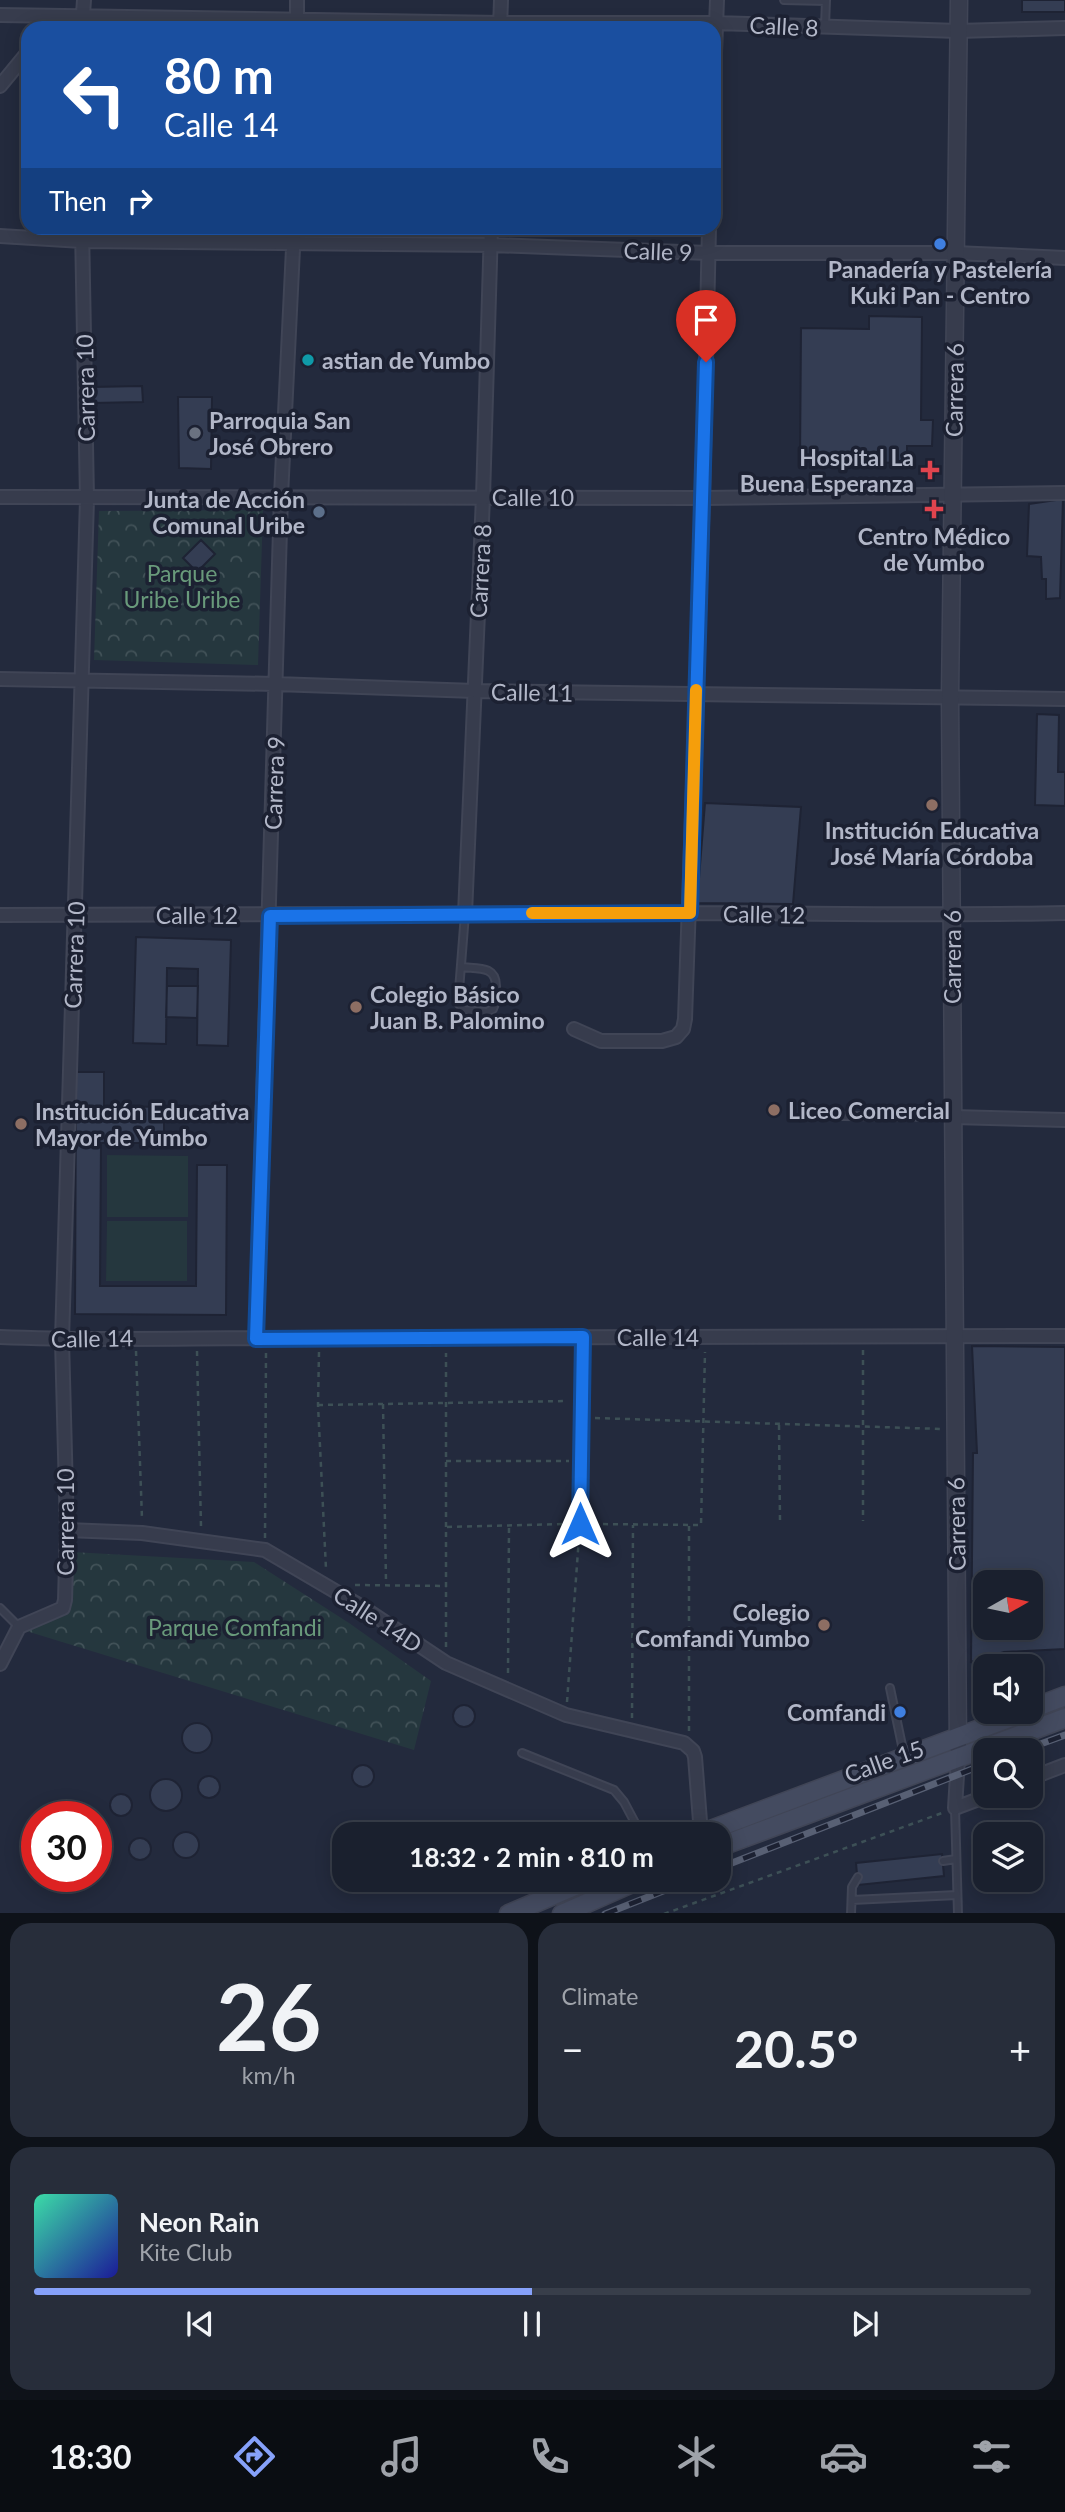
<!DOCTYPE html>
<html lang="en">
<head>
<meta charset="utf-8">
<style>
  :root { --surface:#1a202e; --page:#272d3a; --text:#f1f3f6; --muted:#9fa3aa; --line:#383e4a; --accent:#86a1fa }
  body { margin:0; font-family:Lato,sans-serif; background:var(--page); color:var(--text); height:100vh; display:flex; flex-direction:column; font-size:26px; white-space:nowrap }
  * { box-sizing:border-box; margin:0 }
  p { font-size:23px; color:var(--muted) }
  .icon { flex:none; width:38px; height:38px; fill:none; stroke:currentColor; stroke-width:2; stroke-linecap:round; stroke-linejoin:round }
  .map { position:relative; height:1913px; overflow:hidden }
  .details { display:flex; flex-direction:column; gap:10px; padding:10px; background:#0e1219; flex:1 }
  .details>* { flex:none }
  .guide { position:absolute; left:21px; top:21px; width:700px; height:214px; border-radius:21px; box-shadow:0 4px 18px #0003,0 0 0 2px var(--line); background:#1a4fa0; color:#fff; overflow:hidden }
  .needle { width:46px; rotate:81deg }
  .buttons { position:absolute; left:973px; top:1570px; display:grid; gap:14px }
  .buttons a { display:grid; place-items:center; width:70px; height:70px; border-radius:14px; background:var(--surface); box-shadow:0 4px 18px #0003,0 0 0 2px var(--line); font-size:35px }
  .speed { position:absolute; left:21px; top:1801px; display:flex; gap:14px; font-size:35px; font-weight:700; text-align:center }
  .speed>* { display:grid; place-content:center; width:91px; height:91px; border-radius:50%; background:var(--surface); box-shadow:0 4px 18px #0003,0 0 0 2px var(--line); line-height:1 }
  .speed .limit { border:10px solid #d22; background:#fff; color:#111 }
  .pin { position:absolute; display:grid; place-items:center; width:60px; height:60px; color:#fff; margin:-72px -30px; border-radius:50% 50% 50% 0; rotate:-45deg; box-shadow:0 0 7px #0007 }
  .pin .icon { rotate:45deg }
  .me { position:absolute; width:77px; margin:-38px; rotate:0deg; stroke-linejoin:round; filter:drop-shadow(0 0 5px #0008) }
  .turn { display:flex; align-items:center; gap:24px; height:147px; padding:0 28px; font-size:32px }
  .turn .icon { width:91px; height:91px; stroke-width:2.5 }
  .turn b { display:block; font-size:49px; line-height:60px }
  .then { display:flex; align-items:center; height:66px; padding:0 28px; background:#0003; gap:14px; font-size:26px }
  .big { font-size:52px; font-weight:700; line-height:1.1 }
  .details .card { flex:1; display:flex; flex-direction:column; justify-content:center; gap:10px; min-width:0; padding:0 24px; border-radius:21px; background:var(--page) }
  .details .dial { align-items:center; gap:0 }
  .dial b { font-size:91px; line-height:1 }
  .song { display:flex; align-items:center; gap:21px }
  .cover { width:84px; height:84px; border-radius:10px; background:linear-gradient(135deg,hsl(160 70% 55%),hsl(240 70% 35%)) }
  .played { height:7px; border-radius:4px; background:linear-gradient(90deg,var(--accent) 50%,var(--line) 50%) }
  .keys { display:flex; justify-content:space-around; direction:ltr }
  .heat { display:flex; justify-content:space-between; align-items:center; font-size:38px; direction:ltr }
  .details .tiles { flex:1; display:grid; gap:10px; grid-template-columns:1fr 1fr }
  .card:last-child { grid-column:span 2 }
  .trip { position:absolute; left:332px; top:1822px; width:399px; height:70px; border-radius:21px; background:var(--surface); box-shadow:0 4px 18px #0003,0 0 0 2px var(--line); font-weight:700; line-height:70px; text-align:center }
  .tab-bar { display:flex; height:112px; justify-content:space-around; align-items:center; background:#0a0d12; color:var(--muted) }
  .tab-bar .icon { width:49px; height:49px }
  .tab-bar .selected { color:var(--accent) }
  .tab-bar b { font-size:32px; color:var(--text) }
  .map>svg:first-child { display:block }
</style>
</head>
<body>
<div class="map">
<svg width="1065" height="1914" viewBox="0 0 1065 1914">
  <defs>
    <pattern id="park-crowns" width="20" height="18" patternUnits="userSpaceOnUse" patternTransform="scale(1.75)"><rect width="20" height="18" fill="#25373e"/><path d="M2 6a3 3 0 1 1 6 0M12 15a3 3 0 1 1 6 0" fill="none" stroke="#425258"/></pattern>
  </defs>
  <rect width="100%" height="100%" fill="#232a3d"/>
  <path fill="url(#park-crowns)" d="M 263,510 L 258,665 L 94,660 L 99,511 Z
    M 72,1552 L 254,1562 L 349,1623 L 431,1681 L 414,1750 L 23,1630 L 68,1613 Z"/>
  <path fill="#25373e" d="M 107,1155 L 188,1156 L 188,1217 L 107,1217 Z
    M 107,1221 L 187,1221 L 187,1281 L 106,1281 Z"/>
  <path fill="#343d53" stroke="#1e2334" stroke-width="2" fill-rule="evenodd" d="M 1022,0 L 1065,0 L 1065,12 L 1022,12 Z
    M 869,316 L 922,317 L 921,420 L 933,420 L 932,446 L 907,446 L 907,463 L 800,461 L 801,328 L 869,329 Z
    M 142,386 L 143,402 L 92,403 L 91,387 Z
    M 178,397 L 212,397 L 211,469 L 179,468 Z
    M 1063,499 L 1060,598 L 1046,599 L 1046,579 L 1042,579 L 1041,557 L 1027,556 L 1029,504 Z
    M 201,540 L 215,554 L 197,572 L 183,558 Z
    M 1037,714 L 1059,715 L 1058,772 L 1065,772 L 1065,806 L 1035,805 Z
    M 705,803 L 801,807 L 793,904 L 697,903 Z
    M 136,937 L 231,940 L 228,1046 L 197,1045 L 198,969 L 167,968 L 166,1044 L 133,1043 Z
    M 167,986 L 198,986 L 197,1018 L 166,1017 Z
    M 76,1072 L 104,1072 L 104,1106 L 164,1107 L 164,1143 L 101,1143 L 100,1286 L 196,1286 L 197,1165 L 227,1165 L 226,1315 L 75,1314 Z
    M 972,1346 L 1065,1347 L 1065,1649 L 1004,1652 L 971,1662 L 973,1453 L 977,1453 ZM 985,1582 L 1031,1582 L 1031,1628 L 985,1628 Z
    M453 1716a11 11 0 1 1 22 0a11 11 0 1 1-22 0Z
    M182 1738a15 15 0 1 1 30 0a15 15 0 1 1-30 0Z
    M352 1776a11 11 0 1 1 22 0a11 11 0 1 1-22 0Z
    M198 1787a11 11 0 1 1 22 0a11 11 0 1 1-22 0Z
    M150 1795a16 16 0 1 1 32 0a16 16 0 1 1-32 0Z
    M110 1805a11 11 0 1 1 22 0a11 11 0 1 1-22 0Z
    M173 1845a13 13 0 1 1 26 0a13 13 0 1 1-26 0Z
    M129 1849a11 11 0 1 1 22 0a11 11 0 1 1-22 0Z
    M 942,1854 L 944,1876 L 858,1885 L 856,1863 Z"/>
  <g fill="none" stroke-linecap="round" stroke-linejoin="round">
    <defs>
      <path id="service" d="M 784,0 L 826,1
        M 825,26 L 826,0
        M 461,967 C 477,969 496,965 496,986 C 496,994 497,1001 493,1009 L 487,1012 L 464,1010 L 458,1003 L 465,914
        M 842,1116 L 951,1117
        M 0,1608 L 19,1627
        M 890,1688 L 904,1755
        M 522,1753 L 614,1790 L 624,1802 L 641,1834
        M 955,1808 L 958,1914
        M 943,1861 L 956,1859
        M 852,1900 L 957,1895
        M 851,1914 L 852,1887 L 858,1877"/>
      <path id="minor" d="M 0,15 L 500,23 L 716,23 L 958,31 L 1065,28
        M 82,28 L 84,0
        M 297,28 L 297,0
        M 500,28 L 501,0
        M 714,79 L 717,0
        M 0,86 L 28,52
        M 0,236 L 82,241 L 492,245 L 708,253 L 955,253 L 1065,258
        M 0,497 L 703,498 L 1065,493
        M 0,679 L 276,684 L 475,691 L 1065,699
        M 465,914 L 483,497 L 491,228
        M 0,915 C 228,915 457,913 685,913 C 812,913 938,916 1065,913
        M 574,1029 L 601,1041 L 662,1041 L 676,1037 L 683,1029 L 685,1019 L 703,498 L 709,228
        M 953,1117 L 1065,1120
        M 0,1337 C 93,1341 186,1338 278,1338 C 540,1339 803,1335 1065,1336
        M 256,1339 L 281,496 L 294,228
        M 580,1524 L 583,1337
        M 67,1530 L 142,1533 L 265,1550 L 362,1607 L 446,1663 L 566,1715 L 684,1743 L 693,1751 L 695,1757 L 701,1834
        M 0,1664 L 19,1627 L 63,1608 L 65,1600 L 67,1530 L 62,1340 L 87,499 L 82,228
        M 958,1759 L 955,1808 L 987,1796
        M 1031,1778 L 1065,1765"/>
      <path id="tertiary" d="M 958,1747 L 950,697 L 959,0"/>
      <path id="secondary" d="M 1031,1709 L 1065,1696
        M 700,1834 L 1025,1712
        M 719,1847 L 1065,1718
        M 509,1914 L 589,1880
        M 562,1914 L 639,1880"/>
    </defs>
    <use href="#service" stroke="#404556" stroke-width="10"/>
    <use href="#minor" stroke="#404556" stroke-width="16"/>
    <use href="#tertiary" stroke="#404556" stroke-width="19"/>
    <use href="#secondary" stroke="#404556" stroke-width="21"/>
    <path stroke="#3d5056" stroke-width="2.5" stroke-dasharray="5 5" stroke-linecap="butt" d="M 863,1350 L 863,1521
      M 136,1351 L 142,1519
      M 197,1351 L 201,1527
      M 319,1352 L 318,1405 L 326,1569
      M 383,1404 L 386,1582
      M 318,1405 L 567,1401
      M 595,1418 L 942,1429
      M 779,1425 L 780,1521
      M 446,1461 L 569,1461
      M 593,1524 L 701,1525 L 705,1352
      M 447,1527 L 566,1524
      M 265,1538 L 266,1352
      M 355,1585 L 447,1586
      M 446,1647 L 446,1353
      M 508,1673 L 509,1526
      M 567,1702 L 579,1537
      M 632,1718 L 633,1525
      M 689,1731 L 689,1525
      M 664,1914 L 942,1813"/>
    <use href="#service" stroke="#373c4d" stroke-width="6"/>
    <use href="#minor" stroke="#373c4d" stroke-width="12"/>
    <use href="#tertiary" stroke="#373c4d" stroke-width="16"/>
    <use href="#secondary" stroke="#444b60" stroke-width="18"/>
    <defs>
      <path id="rail" d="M 1024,1750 L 1065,1735
        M 719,1868 L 985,1764
        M 605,1914 L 691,1880"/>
    </defs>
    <use href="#rail" stroke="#586074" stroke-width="7"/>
    <use href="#rail" stroke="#1c2132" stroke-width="4.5" stroke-dasharray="13" stroke-linecap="butt"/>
  </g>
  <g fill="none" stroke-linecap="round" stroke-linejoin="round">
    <defs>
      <path id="route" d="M 580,1524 L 583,1337 L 256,1339 L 270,916 L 690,913 L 706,362"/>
    </defs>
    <use href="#route" stroke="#114b97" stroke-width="18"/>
    <use href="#route" stroke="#1a73e8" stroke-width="12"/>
    <path stroke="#f59e0b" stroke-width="12" d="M 532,913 L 690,913 L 696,690"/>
  </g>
  <g fill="#3f7fe0" stroke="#1c2132" stroke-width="2.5">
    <circle cx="940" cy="244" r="7"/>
    <circle cx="900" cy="1712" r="7"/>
  </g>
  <circle fill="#0f9aa8" stroke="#1c2132" stroke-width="2.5" cx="308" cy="360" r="7"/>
  <circle fill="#6b7280" stroke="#1c2132" stroke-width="2.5" cx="195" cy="433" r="7"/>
  <g fill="#e0444e" stroke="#1c2132" stroke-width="2.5">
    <path d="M926.5 459.5h7v7h7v7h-7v7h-7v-7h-7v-7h7z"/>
    <path d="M930.5 498.5h7v7h7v7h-7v7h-7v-7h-7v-7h7z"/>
  </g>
  <circle fill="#5c6f8a" stroke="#1c2132" stroke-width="2.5" cx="319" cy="512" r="7"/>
  <g fill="#8d6e63" stroke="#1c2132" stroke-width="2.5">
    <circle cx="932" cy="805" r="7"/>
    <circle cx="356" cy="1007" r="7"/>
    <circle cx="774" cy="1110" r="7"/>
    <circle cx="21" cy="1124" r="7"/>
    <circle cx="824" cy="1625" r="7"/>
  </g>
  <g text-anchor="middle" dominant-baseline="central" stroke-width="7" stroke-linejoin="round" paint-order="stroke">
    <g font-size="23" fill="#b2b7c8" stroke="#1c2132">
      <text transform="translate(784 26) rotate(3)">Calle 8</text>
      <text transform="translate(658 251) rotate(2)">Calle 9</text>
      <text transform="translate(85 388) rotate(-91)">Carrera 10</text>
      <text transform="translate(954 390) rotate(-89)">Carrera 6</text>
      <text x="533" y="497">Calle 10</text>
      <text transform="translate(480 571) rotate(-87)">Carrera 8</text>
      <text transform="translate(532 692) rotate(1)">Calle 11</text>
      <text transform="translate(274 783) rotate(-88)">Carrera 9</text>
      <text transform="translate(764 914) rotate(1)">Calle 12</text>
      <text x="197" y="915">Calle 12</text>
      <text transform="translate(74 955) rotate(-88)">Carrera 10</text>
      <text transform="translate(952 957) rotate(-90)">Carrera 6</text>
      <text x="658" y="1337">Calle 14</text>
      <text transform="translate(92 1338) rotate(-1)">Calle 14</text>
      <text transform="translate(65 1522) rotate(-90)">Carrera 10</text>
      <text transform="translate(956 1524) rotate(-91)">Carrera 6</text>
      <text transform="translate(378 1619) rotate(33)">Calle 14D</text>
      <text transform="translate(884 1761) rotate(-20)">Calle 15</text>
    </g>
    <g font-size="23" font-weight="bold" fill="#b2b7c8" stroke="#1c2132" text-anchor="start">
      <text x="940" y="269" text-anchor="middle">Panadería y Pastelería<tspan x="940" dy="26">Kuki Pan - Centro</tspan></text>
      <text x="322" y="360">astian de Yumbo</text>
      <text x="209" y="420">Parroquia San<tspan x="209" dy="26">José Obrero</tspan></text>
      <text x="914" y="457" text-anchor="end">Hospital La<tspan x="914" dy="26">Buena Esperanza</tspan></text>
      <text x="305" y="499" text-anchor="end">Junta de Acción<tspan x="305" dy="26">Comunal Uribe</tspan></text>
      <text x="934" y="536" text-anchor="middle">Centro Médico<tspan x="934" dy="26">de Yumbo</tspan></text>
      <text x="932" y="830" text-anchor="middle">Institución Educativa<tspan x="932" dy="26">José María Córdoba</tspan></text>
      <text x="370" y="994">Colegio Básico<tspan x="370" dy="26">Juan B. Palomino</tspan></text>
      <text x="788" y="1110">Liceo Comercial</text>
      <text x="35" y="1111">Institución Educativa<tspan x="35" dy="26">Mayor de Yumbo</tspan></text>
      <text x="810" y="1612" text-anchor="end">Colegio<tspan x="810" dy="26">Comfandi Yumbo</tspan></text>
      <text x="886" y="1712" text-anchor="end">Comfandi</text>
    </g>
    <g font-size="23" fill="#699a7b" stroke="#1c2132">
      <text x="182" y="573">Parque<tspan x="182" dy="26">Uribe Uribe</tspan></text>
      <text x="235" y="1627">Parque Comfandi</text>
    </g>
  </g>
</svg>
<div class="buttons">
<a><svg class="needle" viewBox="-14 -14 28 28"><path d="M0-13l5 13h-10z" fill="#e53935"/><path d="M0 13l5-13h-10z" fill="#9fa3aa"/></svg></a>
<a><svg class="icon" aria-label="sound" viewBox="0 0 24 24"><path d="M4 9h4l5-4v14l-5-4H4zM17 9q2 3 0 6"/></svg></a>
<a><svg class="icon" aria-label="search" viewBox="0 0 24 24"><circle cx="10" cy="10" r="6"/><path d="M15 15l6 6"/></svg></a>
<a><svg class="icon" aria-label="layers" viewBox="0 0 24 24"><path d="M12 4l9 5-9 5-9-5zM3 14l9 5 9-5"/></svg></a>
</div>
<div class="speed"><div class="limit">30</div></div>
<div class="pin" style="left:706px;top:362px;background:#d93025"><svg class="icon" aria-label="arrive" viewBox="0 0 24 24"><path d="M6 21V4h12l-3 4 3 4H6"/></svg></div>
<svg class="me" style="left:580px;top:1524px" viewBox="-20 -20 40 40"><path d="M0-17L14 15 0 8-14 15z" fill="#1a73e8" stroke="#fff" stroke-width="4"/></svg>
<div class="trip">18:32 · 2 min · 810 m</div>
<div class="guide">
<div class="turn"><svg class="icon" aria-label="left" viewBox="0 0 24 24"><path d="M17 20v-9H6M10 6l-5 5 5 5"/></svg><div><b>80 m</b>Calle 14</div></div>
<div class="then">Then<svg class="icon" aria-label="right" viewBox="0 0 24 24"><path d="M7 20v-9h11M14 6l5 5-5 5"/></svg></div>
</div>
</div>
<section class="details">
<div class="tiles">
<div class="card dial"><b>26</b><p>km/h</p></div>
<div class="card"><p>Climate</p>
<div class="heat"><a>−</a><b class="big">20.5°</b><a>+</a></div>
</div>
<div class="card">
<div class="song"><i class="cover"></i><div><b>Neon Rain</b><p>Kite Club</p></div></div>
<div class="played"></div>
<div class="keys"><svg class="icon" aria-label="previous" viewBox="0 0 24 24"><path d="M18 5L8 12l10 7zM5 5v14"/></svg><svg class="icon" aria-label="pause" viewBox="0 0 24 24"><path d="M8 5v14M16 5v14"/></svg><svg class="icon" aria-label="next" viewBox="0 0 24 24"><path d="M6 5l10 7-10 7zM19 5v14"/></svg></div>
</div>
</div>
</section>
<nav class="tab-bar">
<b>18:30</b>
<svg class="icon selected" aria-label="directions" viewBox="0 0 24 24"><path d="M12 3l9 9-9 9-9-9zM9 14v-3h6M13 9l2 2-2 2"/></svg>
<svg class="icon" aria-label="music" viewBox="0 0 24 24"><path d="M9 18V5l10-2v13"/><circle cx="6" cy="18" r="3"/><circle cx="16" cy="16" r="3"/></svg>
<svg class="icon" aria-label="phone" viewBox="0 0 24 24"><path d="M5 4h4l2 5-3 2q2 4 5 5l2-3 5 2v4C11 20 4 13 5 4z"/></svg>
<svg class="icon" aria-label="climate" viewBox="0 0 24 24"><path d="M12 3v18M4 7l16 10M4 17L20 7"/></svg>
<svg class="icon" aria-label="car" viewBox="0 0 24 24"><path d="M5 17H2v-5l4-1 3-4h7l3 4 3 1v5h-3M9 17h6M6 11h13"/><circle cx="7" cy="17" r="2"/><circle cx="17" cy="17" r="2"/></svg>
<svg class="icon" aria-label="filters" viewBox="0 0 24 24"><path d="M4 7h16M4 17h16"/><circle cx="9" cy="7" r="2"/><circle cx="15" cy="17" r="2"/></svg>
</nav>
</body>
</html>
